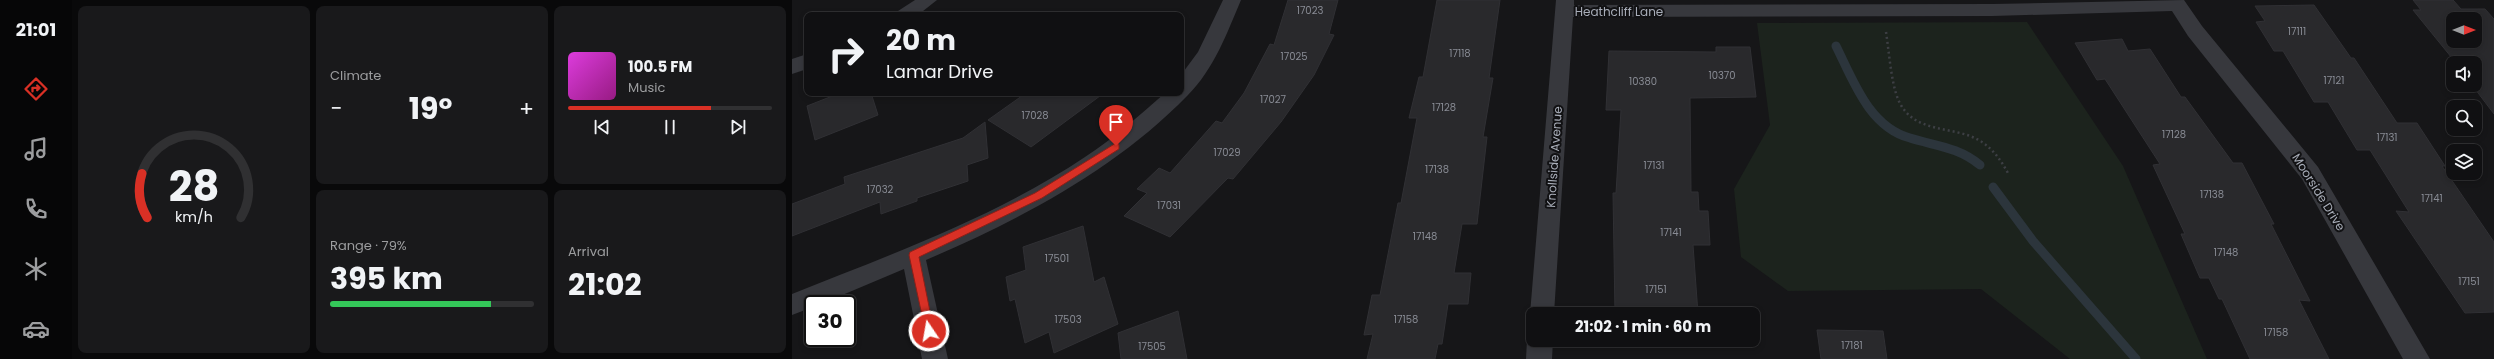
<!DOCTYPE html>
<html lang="en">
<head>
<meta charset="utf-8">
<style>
  :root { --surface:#101012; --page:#19191b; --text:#f1f3f6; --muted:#9c9d9f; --line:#303032; --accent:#d93025 }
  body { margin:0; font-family:Poppins,sans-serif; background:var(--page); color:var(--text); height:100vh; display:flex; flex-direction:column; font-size:15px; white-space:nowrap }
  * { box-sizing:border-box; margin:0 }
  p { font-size:13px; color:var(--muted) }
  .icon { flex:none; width:22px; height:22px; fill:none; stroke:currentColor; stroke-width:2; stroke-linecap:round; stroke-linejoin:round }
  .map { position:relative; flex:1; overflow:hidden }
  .side { display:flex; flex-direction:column; gap:6px; padding:6px; background:#09090a; width:720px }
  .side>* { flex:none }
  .guide { position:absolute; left:12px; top:12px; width:380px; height:84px; border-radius:8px; box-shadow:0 2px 6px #0003,0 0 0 1px var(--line); background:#101012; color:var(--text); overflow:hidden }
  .needle { width:26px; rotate:90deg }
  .buttons { position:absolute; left:1654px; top:12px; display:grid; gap:8px }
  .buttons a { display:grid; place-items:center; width:36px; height:36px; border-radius:8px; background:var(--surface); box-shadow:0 2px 6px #0003,0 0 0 1px var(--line); font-size:20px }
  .speed { position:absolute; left:12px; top:295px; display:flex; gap:8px; font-size:20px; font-weight:700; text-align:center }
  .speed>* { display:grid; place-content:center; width:52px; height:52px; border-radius:50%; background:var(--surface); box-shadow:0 2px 6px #0003,0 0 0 1px var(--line); line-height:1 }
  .speed .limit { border:2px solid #111; border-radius:6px; background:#fff; color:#111 }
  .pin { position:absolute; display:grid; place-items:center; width:34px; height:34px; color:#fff; margin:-41px -17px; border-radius:50% 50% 50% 0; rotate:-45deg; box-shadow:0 0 4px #0007 }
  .pin .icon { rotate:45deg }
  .me { position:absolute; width:44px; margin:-22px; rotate:348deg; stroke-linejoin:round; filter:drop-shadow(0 0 3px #0008) }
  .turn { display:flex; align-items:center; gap:14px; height:84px; padding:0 16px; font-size:18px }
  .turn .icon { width:52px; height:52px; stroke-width:2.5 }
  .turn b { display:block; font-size:28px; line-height:34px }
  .big { font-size:30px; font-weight:700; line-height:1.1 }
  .side .widget { flex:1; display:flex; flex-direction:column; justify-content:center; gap:6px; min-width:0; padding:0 14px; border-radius:8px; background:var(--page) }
  .side .dial { align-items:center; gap:0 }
  .dial svg { height:104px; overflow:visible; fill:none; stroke:var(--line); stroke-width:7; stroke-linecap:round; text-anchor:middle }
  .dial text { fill:var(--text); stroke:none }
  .song { display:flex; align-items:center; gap:12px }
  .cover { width:48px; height:48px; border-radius:6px; background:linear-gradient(135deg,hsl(300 70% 55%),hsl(310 70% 35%)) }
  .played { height:4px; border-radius:2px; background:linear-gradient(90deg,var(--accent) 70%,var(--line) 70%) }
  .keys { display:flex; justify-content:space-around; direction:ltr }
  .heat { display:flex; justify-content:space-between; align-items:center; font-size:22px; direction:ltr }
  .charge { height:6px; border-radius:3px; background:linear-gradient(90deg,#34c759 79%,var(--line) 0) }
  .side .tiles { flex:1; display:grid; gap:6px; grid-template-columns:repeat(3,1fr) }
  .widget:first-child { grid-row:span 2 }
  .trip { position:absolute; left:734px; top:307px; width:234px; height:40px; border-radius:8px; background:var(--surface); box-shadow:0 2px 6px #0003,0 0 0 1px var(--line); font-weight:700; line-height:40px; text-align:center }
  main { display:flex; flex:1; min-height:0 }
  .dock { display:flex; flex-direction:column; width:72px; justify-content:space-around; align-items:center; background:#060607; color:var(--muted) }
  .dock .icon { width:28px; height:28px }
  .dock .active { color:var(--accent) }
  .dock b { font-size:18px; color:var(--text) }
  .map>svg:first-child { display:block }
</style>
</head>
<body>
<main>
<nav class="dock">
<b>21:01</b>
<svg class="icon active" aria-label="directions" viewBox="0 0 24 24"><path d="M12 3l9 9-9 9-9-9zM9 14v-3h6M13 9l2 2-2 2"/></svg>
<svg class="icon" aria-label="music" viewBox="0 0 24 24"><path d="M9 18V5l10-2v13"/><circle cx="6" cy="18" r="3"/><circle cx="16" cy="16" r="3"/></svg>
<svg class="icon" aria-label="phone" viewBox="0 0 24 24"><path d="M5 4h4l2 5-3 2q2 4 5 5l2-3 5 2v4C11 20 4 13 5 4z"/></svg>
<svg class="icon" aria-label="climate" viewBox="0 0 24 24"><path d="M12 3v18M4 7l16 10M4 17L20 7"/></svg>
<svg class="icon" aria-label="car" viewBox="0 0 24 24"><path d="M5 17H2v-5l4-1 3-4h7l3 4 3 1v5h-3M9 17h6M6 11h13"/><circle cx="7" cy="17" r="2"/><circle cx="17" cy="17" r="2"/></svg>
</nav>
<section class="side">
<div class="tiles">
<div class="widget dial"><svg viewBox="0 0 100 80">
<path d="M14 69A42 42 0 1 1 86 69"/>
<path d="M14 69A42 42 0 0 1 10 35" stroke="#d93025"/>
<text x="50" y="56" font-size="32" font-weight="700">28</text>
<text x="50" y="72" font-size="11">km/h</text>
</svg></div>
<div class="widget"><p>Climate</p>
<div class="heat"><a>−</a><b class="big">19°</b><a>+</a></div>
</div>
<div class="widget">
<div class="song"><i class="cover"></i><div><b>100.5 FM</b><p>Music</p></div></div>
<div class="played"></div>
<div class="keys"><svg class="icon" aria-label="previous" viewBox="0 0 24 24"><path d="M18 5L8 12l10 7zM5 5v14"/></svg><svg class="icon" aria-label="pause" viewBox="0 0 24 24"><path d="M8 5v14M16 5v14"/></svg><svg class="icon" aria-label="next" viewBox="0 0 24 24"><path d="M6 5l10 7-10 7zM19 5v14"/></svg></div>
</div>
<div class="widget"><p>Range · 79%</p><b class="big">395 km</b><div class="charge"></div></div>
<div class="widget"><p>Arrival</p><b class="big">21:02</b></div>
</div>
</section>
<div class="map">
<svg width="1702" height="359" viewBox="0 0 1702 359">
  <rect width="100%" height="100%" fill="#161618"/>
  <path fill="#1c231d" d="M 1235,22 L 1331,166 L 1415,359 L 1278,359 L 1189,289 L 996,291 L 949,257 L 942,189 L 978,125 L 965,23 Z"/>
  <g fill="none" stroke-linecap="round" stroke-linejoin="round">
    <path stroke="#2c353c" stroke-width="9" d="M 1044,46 C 1061,80 1077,127 1118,138 C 1144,146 1166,147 1188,165
      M 1201,187 L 1241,241 L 1344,359"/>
  </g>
  <path fill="#29292c" stroke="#303034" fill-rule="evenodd" d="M 496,0 L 546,0 L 537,34 L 542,35 L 522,75 L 489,122 L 441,179 L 436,178 L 378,237 L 332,216 L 355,193 L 345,189 L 367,168 L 378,173 L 424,121 L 430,123 L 452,93 L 478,44 L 482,45 Z
    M 645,0 L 708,0 L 697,78 L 701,78 L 691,137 L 695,137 L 685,224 L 670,224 L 662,273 L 679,273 L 676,304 L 656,304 L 650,344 L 646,344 L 643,359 L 575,359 L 581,334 L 572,335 L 580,295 L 588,295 L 606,203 L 609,203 L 625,118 L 617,118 L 627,77 L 631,77 Z
    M 1621,0 L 1661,0 L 1669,9 L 1693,9 L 1702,19 L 1702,114 L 1680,85 L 1683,85 L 1683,63 L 1664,63 L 1621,10 L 1629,10 ZM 1661,19 L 1683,19 L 1683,41 L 1661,41 Z
    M 1522,5 L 1559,58 L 1562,58 L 1605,123 L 1625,123 L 1653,166 L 1650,166 L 1702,242 L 1702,312 L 1673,313 L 1604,211 L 1617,212 L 1578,150 L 1565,150 L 1536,102 L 1522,102 L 1491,51 L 1482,51 L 1464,22 L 1473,21 L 1463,6 Z
    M 1330,39 L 1336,51 L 1358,49 L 1389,97 L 1393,97 L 1441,163 L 1450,163 L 1482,224 L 1479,224 L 1518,301 L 1507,300 L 1537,359 L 1458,359 L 1430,299 L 1427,299 L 1417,278 L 1408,278 L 1389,234 L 1393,234 L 1361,165 L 1368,164 L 1313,79 L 1305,80 L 1283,43 Z
    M 924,47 L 958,47 L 964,97 L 898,98 L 899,192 L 906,192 L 907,211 L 916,211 L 918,245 L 901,245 L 906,314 L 823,314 L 821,193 L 824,193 L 829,110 L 814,110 L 817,51 L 924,52 Z
    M 48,93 L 79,93 L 86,115 L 23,140 L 15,106 Z
    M 234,93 L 312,93 L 239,147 L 196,120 Z
    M 193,122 L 196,158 L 175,165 L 176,181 L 125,198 L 125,201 L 89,214 L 88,202 L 0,236 L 0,204 L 53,184 L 52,177 L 171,138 Z
    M 291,226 L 302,282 L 312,277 L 326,324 L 262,353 L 257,332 L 233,343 L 223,299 L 218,301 L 214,277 L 234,270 L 231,247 Z
    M 386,311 L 395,359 L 329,359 L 326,333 Z
    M 1025,330 L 1091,331 L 1095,359 L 1029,359 Z"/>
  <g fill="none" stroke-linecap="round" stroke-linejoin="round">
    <path stroke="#3d3f44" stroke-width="2.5" stroke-dasharray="2 3" stroke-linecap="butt" d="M 1094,32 C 1097,51 1099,82 1106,99 C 1121,136 1163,124 1190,142 C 1203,151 1210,162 1217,175"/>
    <path fill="#37383d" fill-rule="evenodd" d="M 123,0 L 145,0 L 126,15 L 104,15 L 106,11 Z
      M 431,0 L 449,0 C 435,33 422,69 396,95 C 323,170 229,219 134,260 L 156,359 L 130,359 L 112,269 L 29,304 L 21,304 L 21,307 L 0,315 L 0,294 C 100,254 203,217 293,157 C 322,138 347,116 373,93 L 389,93 L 389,75 L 406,52 Z
      M 764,0 L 782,0 L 782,5 L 1200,4 L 1392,0 L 1410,26 L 1526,167 L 1638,359 L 1611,359 L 1510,179 L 1396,36 L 1380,11 L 1200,16 L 781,17 L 762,314 L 741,314 L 741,321 L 738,314 Z
      M 15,54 L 15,69 L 0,74 L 0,59 Z
      M 741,331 L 741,340 L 761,340 L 760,359 L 734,359 L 735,340 Z"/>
  </g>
  <path fill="#d93025" stroke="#8d1f18" d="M 324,143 L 327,144 L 327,149 L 250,198 L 127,257 L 142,331 L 141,334 L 134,334 L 117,255 L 118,252 L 243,193 Z"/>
  <g text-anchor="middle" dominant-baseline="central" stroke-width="4" stroke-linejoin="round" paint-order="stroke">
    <g font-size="10" fill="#888b94">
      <text x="518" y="10">17023</text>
      <text x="1505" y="31">17111</text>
      <text x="668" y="53">17118</text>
      <text x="502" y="56">17025</text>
      <text x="930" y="75">10370</text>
      <text x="1542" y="80">17121</text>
      <text x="851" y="81">10380</text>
      <text x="481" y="99">17027</text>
      <text x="652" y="107">17128</text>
      <text x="243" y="115">17028</text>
      <text x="1382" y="134">17128</text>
      <text x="1595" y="137">17131</text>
      <text x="435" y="152">17029</text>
      <text x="862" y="165">17131</text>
      <text x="645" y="169">17138</text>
      <text x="88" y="189">17032</text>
      <text x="1420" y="194">17138</text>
      <text x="1640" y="198">17141</text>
      <text x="377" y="205">17031</text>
      <text x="879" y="232">17141</text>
      <text x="633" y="236">17148</text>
      <text x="1434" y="252">17148</text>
      <text x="265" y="258">17501</text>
      <text x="1677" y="281">17151</text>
      <text x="864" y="289">17151</text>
      <text x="276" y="319">17503</text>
      <text x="614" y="319">17158</text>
      <text x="1484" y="332">17158</text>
      <text x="1060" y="345">17181</text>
      <text x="360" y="346">17505</text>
    </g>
    <g font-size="12" fill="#a8adb8" stroke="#111113">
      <text x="827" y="11">Heathcliff Lane</text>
      <text transform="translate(762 157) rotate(-86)">Knollside Avenue</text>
      <text transform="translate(1527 192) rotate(58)">Moorside Drive</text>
    </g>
  </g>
</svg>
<div class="buttons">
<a><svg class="needle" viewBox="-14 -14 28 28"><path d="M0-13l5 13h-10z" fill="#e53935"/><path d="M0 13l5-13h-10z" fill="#9c9d9f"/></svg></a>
<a><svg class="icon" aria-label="sound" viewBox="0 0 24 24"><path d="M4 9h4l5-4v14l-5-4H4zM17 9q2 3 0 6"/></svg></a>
<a><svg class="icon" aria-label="search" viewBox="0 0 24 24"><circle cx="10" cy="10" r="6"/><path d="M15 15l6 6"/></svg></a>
<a><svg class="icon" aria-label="layers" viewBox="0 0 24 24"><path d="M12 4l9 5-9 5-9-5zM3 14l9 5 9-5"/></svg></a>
</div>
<div class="speed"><div class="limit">30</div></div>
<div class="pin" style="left:324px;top:146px;background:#d93025"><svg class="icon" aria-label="arrive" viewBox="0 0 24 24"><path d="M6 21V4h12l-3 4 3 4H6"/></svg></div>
<svg class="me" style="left:137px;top:331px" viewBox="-20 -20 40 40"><circle r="17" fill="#d93025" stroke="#fff" stroke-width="3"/><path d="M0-11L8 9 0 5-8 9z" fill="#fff"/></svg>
<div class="trip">21:02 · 1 min · 60 m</div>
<div class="guide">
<div class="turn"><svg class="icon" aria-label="right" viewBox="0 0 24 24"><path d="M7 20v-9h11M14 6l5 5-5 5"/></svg><div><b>20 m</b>Lamar Drive</div></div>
</div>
</div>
</main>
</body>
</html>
